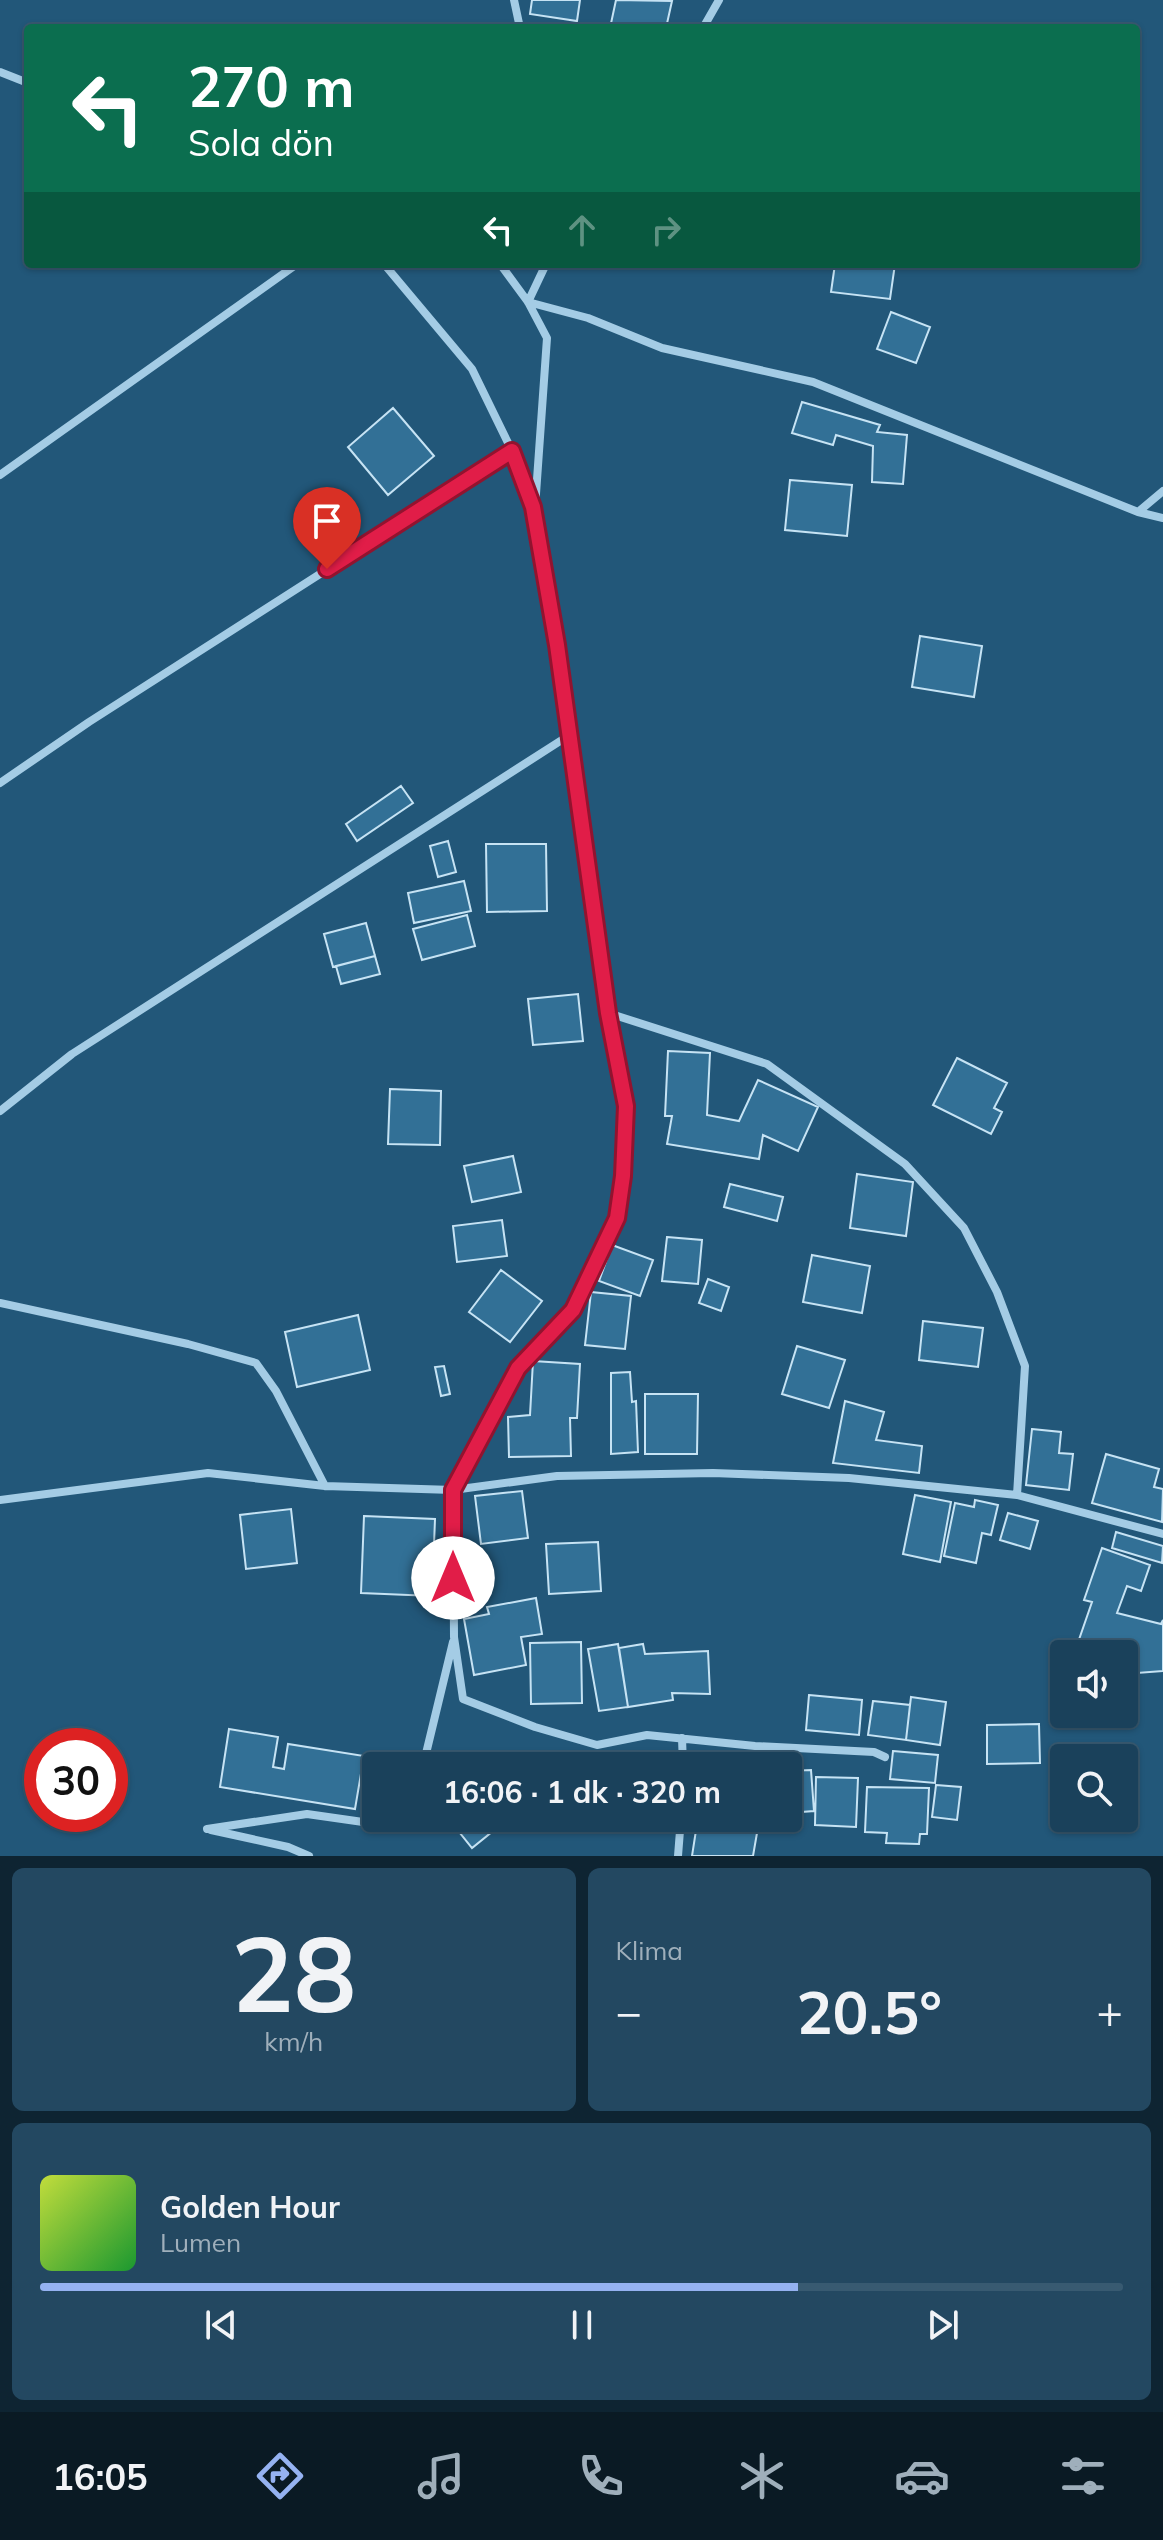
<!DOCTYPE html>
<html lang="tr">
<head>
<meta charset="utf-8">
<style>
  :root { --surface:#1a415b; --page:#234861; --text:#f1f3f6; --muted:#9fafbb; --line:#385a71; --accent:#95b2f1 }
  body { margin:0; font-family:Mulish,sans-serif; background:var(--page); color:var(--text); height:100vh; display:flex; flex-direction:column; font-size:30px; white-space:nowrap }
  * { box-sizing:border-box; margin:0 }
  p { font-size:26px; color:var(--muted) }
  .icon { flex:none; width:44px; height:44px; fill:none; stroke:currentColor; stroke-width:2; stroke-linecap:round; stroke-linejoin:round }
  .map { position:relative; height:1856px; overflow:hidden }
  .side { display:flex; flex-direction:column; gap:12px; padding:12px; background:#0e2432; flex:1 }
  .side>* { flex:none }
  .guide { position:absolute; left:24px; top:24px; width:1116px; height:244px; border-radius:8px; box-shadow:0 2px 6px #0004,0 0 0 2px var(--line); background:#0b6e4f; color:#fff; overflow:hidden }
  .controls { position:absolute; left:1050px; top:1640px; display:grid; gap:16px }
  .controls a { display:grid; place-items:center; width:88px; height:88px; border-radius:8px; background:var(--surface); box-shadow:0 2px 6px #0004,0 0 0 2px var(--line); font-size:40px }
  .speed { position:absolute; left:24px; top:1728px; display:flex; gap:16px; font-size:40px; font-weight:700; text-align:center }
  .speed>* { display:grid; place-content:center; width:104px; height:104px; border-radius:50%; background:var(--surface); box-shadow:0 2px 6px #0004,0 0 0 2px var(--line); line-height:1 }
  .speed .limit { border:12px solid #d22; background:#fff; color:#111 }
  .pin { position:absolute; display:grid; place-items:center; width:68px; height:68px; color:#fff; margin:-82px -34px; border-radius:50% 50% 50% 0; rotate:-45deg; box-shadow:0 0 8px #0007 }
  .pin .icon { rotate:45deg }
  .me { position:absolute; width:88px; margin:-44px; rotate:0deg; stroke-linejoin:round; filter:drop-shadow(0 0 6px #0008) }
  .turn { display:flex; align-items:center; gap:28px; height:168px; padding:0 32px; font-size:36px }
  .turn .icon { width:104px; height:104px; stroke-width:2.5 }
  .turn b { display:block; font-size:56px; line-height:68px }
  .lanes { display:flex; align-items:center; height:76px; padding:0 32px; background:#0003; justify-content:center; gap:40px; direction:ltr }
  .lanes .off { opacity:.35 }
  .big { font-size:60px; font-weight:700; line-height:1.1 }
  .side .tile { flex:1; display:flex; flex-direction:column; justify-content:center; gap:12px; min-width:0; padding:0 28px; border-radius:12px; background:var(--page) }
  .side .dial { align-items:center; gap:0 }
  .dial b { font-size:104px; line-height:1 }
  .song { display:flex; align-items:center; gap:24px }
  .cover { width:96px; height:96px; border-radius:12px; background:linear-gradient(135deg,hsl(70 70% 55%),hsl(130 70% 35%)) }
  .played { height:8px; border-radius:4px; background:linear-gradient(90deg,var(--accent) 70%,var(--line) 70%) }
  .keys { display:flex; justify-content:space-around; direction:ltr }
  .heat { display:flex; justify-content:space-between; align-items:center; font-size:44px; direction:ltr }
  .side .tiles { flex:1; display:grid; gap:12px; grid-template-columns:1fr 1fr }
  .tile:last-child { grid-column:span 2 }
  .trip { position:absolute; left:362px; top:1752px; width:440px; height:80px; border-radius:8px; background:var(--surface); box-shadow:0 2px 6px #0004,0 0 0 2px var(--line); font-weight:700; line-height:80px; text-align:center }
  .dock { display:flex; height:128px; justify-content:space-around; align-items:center; background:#0a1a24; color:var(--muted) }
  .dock .icon { width:56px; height:56px }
  .dock .selected { color:var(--accent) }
  .dock b { font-size:36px; color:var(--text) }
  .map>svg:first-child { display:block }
</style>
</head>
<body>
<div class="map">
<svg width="1163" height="1856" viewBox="0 0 1163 1856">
  <rect width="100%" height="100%" fill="#225779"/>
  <path fill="#327096" stroke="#c6e3f4" stroke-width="2" d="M 532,0 L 580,0 L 577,21 L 530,14 Z
    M 616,0 L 672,1 L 666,28 L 610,28 Z
    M 835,264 L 895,264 L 890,299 L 831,292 Z
    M 891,312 L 930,327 L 916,363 L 877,349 Z
    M 802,402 L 880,425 L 877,432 L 907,435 L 903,484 L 872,482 L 873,446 L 836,435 L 833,445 L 792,433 Z
    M 393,408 L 434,456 L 388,495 L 348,447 Z
    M 790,480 L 852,485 L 847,536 L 785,530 Z
    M 920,636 L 982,646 L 974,697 L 912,687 Z
    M 401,786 L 413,803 L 357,841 L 346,824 Z
    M 448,841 L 456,872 L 438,877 L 430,846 Z
    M 486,844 L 546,844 L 547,911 L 487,912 Z
    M 464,881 L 471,911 L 414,923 L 408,893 Z
    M 467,915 L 475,946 L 422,960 L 413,929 Z
    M 366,923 L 375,956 L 333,967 L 324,934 Z
    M 375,956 L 380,974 L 341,984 L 336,966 Z
    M 578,994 L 583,1041 L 533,1045 L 528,999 Z
    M 668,1051 L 710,1053 L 707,1115 L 739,1121 L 758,1080 L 818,1107 L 798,1151 L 763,1135 L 759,1159 L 667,1144 L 672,1116 L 665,1116 Z
    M 957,1058 L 1007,1083 L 994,1108 L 1002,1112 L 991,1134 L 933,1105 Z
    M 390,1089 L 441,1091 L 440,1145 L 388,1144 Z
    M 513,1156 L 521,1192 L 472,1202 L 464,1166 Z
    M 857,1174 L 913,1182 L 906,1236 L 850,1228 Z
    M 730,1184 L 783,1197 L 777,1221 L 724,1207 Z
    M 502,1220 L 507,1256 L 457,1262 L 453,1226 Z
    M 667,1237 L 702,1240 L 698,1284 L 662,1281 Z
    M 612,1245 L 653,1260 L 640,1296 L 599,1281 Z
    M 812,1255 L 870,1266 L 862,1313 L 803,1302 Z
    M 501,1270 L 542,1301 L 510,1342 L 469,1312 Z
    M 708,1279 L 729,1287 L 721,1311 L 699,1303 Z
    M 591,1292 L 631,1296 L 625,1349 L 585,1345 Z
    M 358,1315 L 370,1370 L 297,1387 L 285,1332 Z
    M 923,1321 L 983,1328 L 978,1367 L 919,1360 Z
    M 797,1346 L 845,1360 L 829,1408 L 782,1394 Z
    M 533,1361 L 580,1364 L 577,1418 L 570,1418 L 571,1456 L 509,1457 L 508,1417 L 530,1415 Z
    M 444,1366 L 450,1394 L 441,1396 L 435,1367 Z
    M 630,1372 L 632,1402 L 636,1401 L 638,1452 L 611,1454 L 611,1373 Z
    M 645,1394 L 698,1394 L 697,1454 L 645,1454 Z
    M 845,1401 L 884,1412 L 876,1440 L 922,1446 L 919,1473 L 833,1463 Z
    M 1032,1429 L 1061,1432 L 1059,1453 L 1073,1454 L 1069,1490 L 1026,1485 Z
    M 1106,1454 L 1159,1469 L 1154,1487 L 1163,1489 L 1162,1522 L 1092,1503 Z
    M 522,1491 L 528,1538 L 481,1544 L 475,1496 Z
    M 915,1495 L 951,1502 L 940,1562 L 903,1554 Z
    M 975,1500 L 998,1505 L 991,1535 L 982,1533 L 976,1563 L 944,1556 L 955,1503 L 974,1507 Z
    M 291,1509 L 297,1563 L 246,1569 L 240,1515 Z
    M 1008,1513 L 1038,1521 L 1030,1549 L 1000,1540 Z
    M 364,1516 L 435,1519 L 432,1596 L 361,1593 Z
    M 1116,1532 L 1163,1546 L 1162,1563 L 1112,1548 Z
    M 598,1542 L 601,1591 L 549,1594 L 546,1544 Z
    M 1102,1548 L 1150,1565 L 1141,1591 L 1127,1586 L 1117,1613 L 1161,1624 L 1163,1620 L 1163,1671 L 1124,1674 L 1124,1654 L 1074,1654 L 1092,1602 L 1084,1600 Z
    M 536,1598 L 542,1634 L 521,1637 L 526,1665 L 474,1675 L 464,1619 L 489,1614 L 487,1607 Z
    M 581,1642 L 582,1703 L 531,1704 L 530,1643 Z
    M 618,1644 L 628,1707 L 599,1711 L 588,1649 Z
    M 643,1644 L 645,1654 L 708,1651 L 710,1694 L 672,1693 L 673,1700 L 628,1707 L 619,1648 Z
    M 809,1695 L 862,1700 L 859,1735 L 806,1730 Z
    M 911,1697 L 946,1702 L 940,1745 L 906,1740 Z
    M 873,1701 L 910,1705 L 906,1740 L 868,1735 Z
    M 1039,1724 L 1040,1763 L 987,1764 L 987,1725 Z
    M 229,1729 L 278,1737 L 273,1767 L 284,1769 L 288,1744 L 364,1756 L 355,1809 L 220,1787 Z
    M 893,1751 L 938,1755 L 935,1783 L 890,1779 Z
    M 811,1770 L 814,1811 L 788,1813 L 788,1771 Z
    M 816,1777 L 858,1778 L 856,1827 L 815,1825 Z
    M 936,1785 L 961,1787 L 957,1820 L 932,1817 Z
    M 867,1787 L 929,1788 L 927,1834 L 920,1834 L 919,1844 L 886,1843 L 887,1833 L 865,1832 Z
    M 448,1818 L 482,1818 L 493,1831 L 472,1848 Z
    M 697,1824 L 757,1833 L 753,1856 L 692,1856 Z"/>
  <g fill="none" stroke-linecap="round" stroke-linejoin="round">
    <path stroke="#a4cce5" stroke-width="8" d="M 514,0 L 520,28
      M 703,28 L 719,0
      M 0,72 L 28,83
      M 384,264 L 472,369 L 512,451 L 533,507 L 557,645 L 608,1013 L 626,1106 L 623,1176 L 617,1218 L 573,1310 L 518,1368 L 453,1490 L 454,1637 L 463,1699 L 535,1727 L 597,1745 L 647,1735 L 755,1746 L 874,1752 L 885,1757
      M 500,264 L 528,302 L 547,338 L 535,508
      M 546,264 L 528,302 L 588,318 L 662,348 L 813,382 L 1138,512 L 1163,518
      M 0,475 L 297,264
      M 1138,512 L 1163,491
      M 0,783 L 89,722 L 512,451
      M 608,1013 L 767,1064 L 905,1164 L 964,1228 L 997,1292 L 1025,1366 L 1017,1495
      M 0,1111 L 72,1054 L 568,736
      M 0,1303 L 188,1344 L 256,1363 L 276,1391 L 325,1486
      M 0,1500 L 208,1473 L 325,1486 L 453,1490 L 557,1476 L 713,1473 L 849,1478 L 1017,1495 L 1163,1534
      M 682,1738 L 683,1766
      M 423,1766 L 453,1642
      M 207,1829 L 307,1814 L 405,1828 L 408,1818
      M 211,1830 L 288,1847 L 309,1856
      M 678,1856 L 681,1818"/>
  </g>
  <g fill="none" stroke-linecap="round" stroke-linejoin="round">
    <defs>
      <path id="route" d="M 327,569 L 512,451 L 533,507 L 557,645 L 608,1013 L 626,1106 L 623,1176 L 617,1218 L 573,1310 L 518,1368 L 453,1490 L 453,1578"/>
    </defs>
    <use href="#route" stroke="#92132f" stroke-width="20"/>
    <use href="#route" stroke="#e11d48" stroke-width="14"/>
  </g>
</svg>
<div class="controls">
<a><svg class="icon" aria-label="sound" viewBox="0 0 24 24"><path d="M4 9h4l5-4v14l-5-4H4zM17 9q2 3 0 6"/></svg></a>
<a><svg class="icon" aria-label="search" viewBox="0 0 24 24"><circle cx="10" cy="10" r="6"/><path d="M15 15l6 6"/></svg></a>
</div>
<div class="speed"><div class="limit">30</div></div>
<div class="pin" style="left:327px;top:569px;background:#d93025"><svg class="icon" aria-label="arrive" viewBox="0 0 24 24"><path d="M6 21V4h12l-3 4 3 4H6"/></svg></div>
<svg class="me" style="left:453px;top:1578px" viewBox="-20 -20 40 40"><circle r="19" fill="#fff"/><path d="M0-13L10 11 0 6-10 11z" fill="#e11d48"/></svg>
<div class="trip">16:06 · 1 dk · 320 m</div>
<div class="guide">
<div class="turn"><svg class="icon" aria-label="left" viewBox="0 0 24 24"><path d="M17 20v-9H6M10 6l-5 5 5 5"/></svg><div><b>270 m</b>Sola dön</div></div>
<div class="lanes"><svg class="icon" aria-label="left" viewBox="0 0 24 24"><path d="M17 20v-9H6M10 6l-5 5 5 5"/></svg><svg class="icon off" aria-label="ahead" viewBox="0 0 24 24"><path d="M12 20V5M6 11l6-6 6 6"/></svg><svg class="icon off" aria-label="right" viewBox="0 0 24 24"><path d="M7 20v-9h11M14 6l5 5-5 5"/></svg></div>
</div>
</div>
<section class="side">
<div class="tiles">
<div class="tile dial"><b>28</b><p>km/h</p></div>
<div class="tile"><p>Klima</p>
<div class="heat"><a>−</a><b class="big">20.5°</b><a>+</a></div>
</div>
<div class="tile">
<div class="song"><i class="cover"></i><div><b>Golden Hour</b><p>Lumen</p></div></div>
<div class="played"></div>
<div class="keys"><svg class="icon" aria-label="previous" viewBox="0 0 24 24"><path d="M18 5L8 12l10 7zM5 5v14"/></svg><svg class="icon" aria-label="pause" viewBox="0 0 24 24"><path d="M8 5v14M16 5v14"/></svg><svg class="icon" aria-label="next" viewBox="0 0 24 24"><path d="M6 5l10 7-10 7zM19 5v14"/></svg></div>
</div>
</div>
</section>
<nav class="dock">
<b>16:05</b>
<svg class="icon selected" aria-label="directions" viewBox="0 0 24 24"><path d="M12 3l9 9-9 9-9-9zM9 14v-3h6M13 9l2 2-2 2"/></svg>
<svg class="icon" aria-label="music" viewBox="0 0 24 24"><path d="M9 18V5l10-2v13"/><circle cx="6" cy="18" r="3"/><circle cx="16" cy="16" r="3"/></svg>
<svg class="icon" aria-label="phone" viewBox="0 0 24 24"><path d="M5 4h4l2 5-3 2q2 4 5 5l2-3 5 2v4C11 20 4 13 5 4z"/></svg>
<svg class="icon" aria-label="climate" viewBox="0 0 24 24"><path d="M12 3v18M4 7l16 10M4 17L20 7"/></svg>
<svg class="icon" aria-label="car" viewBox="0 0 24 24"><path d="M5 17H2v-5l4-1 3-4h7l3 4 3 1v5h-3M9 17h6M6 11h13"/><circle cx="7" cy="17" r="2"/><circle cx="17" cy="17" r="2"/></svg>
<svg class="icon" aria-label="filters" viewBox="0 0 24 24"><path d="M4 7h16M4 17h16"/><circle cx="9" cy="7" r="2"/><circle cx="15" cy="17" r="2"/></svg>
</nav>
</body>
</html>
